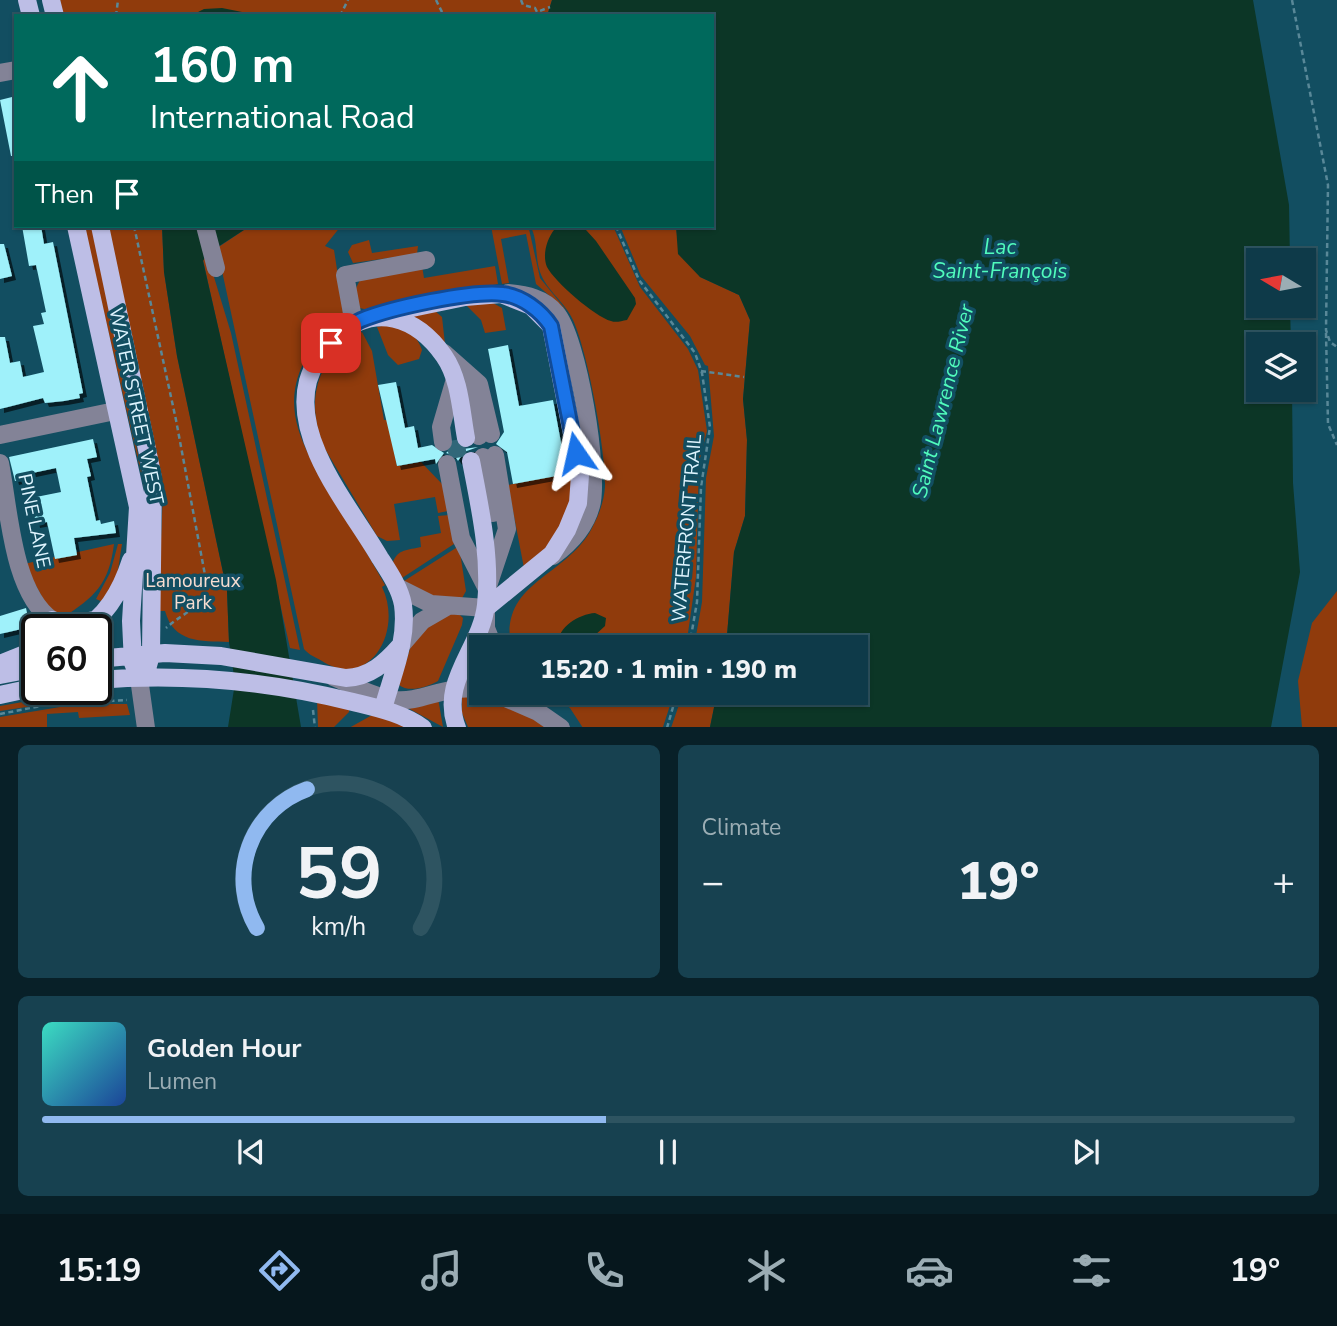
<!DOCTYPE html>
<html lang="en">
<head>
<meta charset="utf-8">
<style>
  :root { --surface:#0e3a49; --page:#174150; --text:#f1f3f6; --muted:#9badb4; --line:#2e5461; --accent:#90b9f0 }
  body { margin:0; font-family:"Nunito Sans",sans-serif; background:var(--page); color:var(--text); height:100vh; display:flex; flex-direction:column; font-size:26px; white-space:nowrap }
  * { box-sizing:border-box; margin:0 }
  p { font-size:23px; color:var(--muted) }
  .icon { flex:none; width:38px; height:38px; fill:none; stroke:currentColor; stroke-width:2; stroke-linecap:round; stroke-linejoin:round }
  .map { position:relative; height:727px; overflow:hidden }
  .drawer { display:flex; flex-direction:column; gap:18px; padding:18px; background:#082028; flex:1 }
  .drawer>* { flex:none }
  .hud { position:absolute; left:14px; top:14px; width:700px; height:214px; border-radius:0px; box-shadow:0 2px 5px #0004,0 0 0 2px var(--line); background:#00695c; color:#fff; overflow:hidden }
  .needle { width:46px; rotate:280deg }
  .buttons { position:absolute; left:1246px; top:248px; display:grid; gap:14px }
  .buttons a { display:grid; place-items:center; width:70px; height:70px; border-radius:0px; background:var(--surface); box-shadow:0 2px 5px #0004,0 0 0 2px var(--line); font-size:35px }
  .speed { position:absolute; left:21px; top:614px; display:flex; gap:14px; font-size:35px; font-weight:700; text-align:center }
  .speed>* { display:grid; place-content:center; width:91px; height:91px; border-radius:50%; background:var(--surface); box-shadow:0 2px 5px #0004,0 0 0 2px var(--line); line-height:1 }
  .speed .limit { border:4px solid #111; border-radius:10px; background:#fff; color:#111 }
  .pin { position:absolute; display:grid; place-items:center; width:60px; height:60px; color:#fff; margin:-30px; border-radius:14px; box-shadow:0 4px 10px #0006 }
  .me { position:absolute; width:77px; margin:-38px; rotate:349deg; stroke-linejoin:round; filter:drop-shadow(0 0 5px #0008) }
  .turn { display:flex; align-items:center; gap:24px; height:147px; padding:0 21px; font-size:32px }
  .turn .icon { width:91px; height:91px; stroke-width:2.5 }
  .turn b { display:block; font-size:49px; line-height:60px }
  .then { display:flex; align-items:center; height:66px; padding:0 21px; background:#0003; gap:14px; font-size:26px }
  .big { font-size:52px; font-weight:800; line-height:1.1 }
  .drawer .tile { flex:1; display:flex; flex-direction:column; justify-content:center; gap:10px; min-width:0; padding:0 24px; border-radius:10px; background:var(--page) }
  .drawer .dial { align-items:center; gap:0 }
  .dial svg { height:182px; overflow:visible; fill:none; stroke:var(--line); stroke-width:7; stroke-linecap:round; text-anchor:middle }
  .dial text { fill:var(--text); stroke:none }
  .song { display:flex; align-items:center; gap:21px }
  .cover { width:84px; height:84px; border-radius:10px; background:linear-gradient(135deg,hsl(170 70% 55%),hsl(220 70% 35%)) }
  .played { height:7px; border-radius:4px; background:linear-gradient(90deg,var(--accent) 45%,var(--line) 45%) }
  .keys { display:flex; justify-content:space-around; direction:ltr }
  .heat { display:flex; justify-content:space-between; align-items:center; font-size:38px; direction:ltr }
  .drawer .tiles { flex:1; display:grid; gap:18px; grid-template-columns:1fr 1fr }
  .tile:last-child { grid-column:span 2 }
  .trip { position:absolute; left:469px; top:635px; width:399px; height:70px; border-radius:0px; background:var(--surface); box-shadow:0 2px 5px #0004,0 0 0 2px var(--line); font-weight:800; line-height:70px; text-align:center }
  .menu { display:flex; height:112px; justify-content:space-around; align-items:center; background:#06171d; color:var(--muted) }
  .menu .icon { width:49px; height:49px }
  .menu .current { color:var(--accent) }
  .menu b { font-size:32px; color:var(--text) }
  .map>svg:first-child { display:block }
</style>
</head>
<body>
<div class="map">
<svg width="1337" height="728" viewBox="0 0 1337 728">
  <defs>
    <filter id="shadow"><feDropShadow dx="4" dy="4" stdDeviation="0" flood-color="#0009"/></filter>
  </defs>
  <rect width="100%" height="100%" fill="#124e61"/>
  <path fill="#903b0c" d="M 60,0 L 552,0 L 547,16 L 63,16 Z
    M 84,226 L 92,226 L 147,499 Z
    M 108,226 L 162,226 L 164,272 L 177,356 L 227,591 L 229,642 C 200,641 174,643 165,611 L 158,611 L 163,492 Z
    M 250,226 L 341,226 L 325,246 L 334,250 L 344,315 C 332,333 313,344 303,364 C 278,416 311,460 337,502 C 353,529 369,557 385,585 L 382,587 C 404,632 368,691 322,661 C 315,657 309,655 304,649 L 217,248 Z
    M 491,226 L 525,226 L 529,229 L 540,278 L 566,310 L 536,284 L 526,234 L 501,239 L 509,283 L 502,284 Z
    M 530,226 L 613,226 L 640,287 L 688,349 L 698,370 L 707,431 L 699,462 L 696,577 L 686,647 L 511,648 C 499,581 566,578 592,528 C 599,515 604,501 605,487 C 606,451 588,353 573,320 C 565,302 546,290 540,272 C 535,258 538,238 530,226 Z
    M 620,226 L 676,226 L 677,235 L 700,277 L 739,295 L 750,320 L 743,399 L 747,440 L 745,516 L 734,552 L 726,647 L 694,647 L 702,602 L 706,478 L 714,436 L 708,366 L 705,365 L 690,336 L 641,276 Z
    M 369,240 L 372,253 L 418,246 L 417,254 L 353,263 L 348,252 L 352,245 Z
    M 207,254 L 231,333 L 300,650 L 290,648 L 203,260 Z
    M 422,266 L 424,278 L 495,266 L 498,284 L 368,310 L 360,308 L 355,290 L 360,280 Z
    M 493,303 L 502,308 L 506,330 L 485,333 L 481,320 L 465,304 Z
    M 434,310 L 442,317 L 445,344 L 407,314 Z
    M 387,325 C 404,329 416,332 422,350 L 419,359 L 398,365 L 388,355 L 377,327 Z
    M 362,332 L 372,351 L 384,420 L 393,419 L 390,431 L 397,466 L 421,462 L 444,486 L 448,511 L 438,513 L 435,497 L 394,504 L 400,540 L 387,541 L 377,536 L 325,449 C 304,403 316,356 362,332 Z
    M 572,472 L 573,492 L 557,538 L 524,568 L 508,485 Z
    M 449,515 L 454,544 L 402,578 L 393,562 C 398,549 408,550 421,547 L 420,537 L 441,533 L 438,516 Z
    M 114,544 C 109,584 95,597 62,618 L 51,613 L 24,564 Z
    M 118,544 L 122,544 L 117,576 L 103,602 L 96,599 L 110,573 Z
    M 459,546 L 466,591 L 461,600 L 436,599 L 404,581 Z
    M 1337,591 L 1337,727 L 1302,727 L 1298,681 L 1312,623 Z
    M 458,613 L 463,618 L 462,625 L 438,681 C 427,687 409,693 399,685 L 412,642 L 439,614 Z
    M 97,689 L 92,697 L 0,711 L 0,706 Z
    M 462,692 L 506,704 L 547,727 L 468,727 L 462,713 Z
    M 552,693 L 674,693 L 663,727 L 583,728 L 570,708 Z
    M 683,693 L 717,693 L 710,727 L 671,728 Z
    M 438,698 L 443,727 L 406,707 Z
    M 317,699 L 349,707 L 349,712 L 334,727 L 318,727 Z
    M 78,704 L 127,704 L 130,715 L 79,718 L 78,712 L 47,714 L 47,727 L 0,727 L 0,717 Z
    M 374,714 L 409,728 L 349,728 Z"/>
  <path fill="#0c3626" d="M 552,0 L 1253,0 L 1289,205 L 1290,261 L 1258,261 L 1258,306 L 1290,306 L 1291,345 L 1258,345 L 1258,390 L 1292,390 L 1293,483 L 1300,572 L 1271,727 L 710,727 L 717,693 L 856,693 L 856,648 L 726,647 L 734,552 L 745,516 L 747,440 L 743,399 L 750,320 L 739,295 L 700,277 L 678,254 L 676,226 L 712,226 L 712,16 L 547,16 Z
    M 222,8 L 262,16 L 190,16 L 204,9 Z
    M 162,226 L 250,226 L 207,254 L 203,261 L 276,580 L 301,727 L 228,727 L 235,683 L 229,642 L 227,591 L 177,356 L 164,272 Z
    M 572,226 L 586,230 L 596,241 L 635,298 L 636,304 L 627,320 C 621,321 616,323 611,321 C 595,317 554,281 547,267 C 542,255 547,239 554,230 Z
    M 595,613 L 606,618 L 605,626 L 582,647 L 558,647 C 555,629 578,614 595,613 Z"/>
  <path fill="#9ff1fa" filter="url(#shadow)" d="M 16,96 L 16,156 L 11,156 L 0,100 Z
    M 22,226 L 41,226 L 44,244 L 53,242 L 83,393 L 79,394 L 80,398 L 64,401 L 45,403 L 43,398 L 0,409 L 0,337 L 5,337 L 10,363 L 20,361 L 23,377 L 44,372 L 33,326 L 44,324 L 41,313 L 46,312 L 36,265 L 29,266 Z
    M 0,244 L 4,244 L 12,276 L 0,279 Z
    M 508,345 L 519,406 L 553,400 L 567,474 L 513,484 L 507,452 L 496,444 L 504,432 L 488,349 Z
    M 396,382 L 405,428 L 414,426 L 418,448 L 432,445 L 444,453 L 436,464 L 435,459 L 397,466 L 378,385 Z
    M 93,439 L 97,457 L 87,459 L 91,476 L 87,477 L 96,521 L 100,520 L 101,524 L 114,521 L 116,533 L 74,538 L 77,555 L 55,559 L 47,522 L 36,524 L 31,498 L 61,492 L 56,468 L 23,475 L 24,479 L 15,481 L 9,457 Z
    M 454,441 L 463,449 L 478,447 L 464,452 L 458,461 L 455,456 L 446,453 L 453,447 Z
    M 26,608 L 30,627 L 0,634 L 0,616 Z"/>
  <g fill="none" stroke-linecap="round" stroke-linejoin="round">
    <path stroke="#316779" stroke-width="18" stroke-dasharray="18 9" stroke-linecap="butt" d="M 455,440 L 459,462"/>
    <path stroke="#598898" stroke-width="2.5" stroke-dasharray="5 3.5" stroke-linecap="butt" d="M 436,0 L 444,16
      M 521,0 L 523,5 L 535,8 L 537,12 L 550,7
      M 1292,0 L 1328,185 L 1326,330 L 1330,342 L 1337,347
      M 116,16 L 118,0
      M 340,16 L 348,0
      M 134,226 L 176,420 L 205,575 C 207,609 187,609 166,628
      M 616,226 L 639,280 L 695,353 L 702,373 L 710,427 L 701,487 L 697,602 L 689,648
      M 1326,333 L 1328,424 L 1337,445
      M 701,371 L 744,377
      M 313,710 L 315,728
      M 0,714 L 51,704 L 127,700
      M 667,728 L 677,693"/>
    <path stroke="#838397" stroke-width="18" d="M 0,73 L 16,70
      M 205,226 L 216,268
      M 508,293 C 527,295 544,298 556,313 C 578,338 600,473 591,506 C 585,528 571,543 553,556
      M 354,324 L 345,275 L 426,260
      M 444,353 L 479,384 L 491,434
      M 465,375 L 479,436
      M 0,435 L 115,411
      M 443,442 L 441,427 L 455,379
      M 483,457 L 493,513
      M 0,463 C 9,508 12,592 52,620
      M 447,464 L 461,538 L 486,587
      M 488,586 L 507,529 L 495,455
      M 397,587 L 431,604 L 486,608 L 486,628 L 494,648
      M 403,643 L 422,621 L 448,606
      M 333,677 C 353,685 373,697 395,700 C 423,703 447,683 481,690
      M 139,678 L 146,728
      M 494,693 L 538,712 L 561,728"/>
    <path stroke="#bdbee6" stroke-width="18" d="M 27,0 L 31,16
      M 51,0 L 55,16
      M 76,226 L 138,507 L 131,621 L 133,663 L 139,678
      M 100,226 L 153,478 L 151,655 L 147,669 L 139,678
      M 383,314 L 465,297 L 501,294 L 531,306 L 551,326 L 580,475 L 578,503 L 567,530 L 552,554 L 486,608
      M 52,620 L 72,624 L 94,620
      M 81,630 C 108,616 122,588 131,560
      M 96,659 L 165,653 L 221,656 L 346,678 C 370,677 385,663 400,646
      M 0,664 L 37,649
      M 0,675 L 37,668
      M 96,680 C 182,673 269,681 353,702 C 377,708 402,713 423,728
      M 0,695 L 37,687
      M 383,709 C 392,675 408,641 403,605 C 400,588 389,572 380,558 C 351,508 292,441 308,381 C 313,363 323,350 337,337 C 374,302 417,317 444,356 C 460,379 461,411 466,438
      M 457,728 C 439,681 481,649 486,605 C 491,556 480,508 471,461"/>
  </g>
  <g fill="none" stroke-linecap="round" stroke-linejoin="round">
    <defs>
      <path id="route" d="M 331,343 C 340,334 349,325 361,320 C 390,308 472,290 503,294 C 522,296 541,311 551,326 L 576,453"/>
    </defs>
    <use href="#route" stroke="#114b97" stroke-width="18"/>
    <use href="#route" stroke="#1a73e8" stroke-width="12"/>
  </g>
  <g text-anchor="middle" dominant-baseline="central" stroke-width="7" stroke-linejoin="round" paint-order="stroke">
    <g font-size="19" fill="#dff5ff" stroke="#124e61">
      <text transform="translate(136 406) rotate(78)">WATER STREET WEST</text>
      <text transform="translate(34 521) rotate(78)">PINE LANE</text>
      <text transform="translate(687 528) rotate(-85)">WATERFRONT TRAIL</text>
    </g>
    <g font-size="19" fill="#f7ddd1" stroke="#124e61">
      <text x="193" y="581">Lamoureux<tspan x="193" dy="22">Park</tspan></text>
    </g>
    <g font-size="21" font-style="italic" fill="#50fbbc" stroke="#124e61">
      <text x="1000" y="247">Lac<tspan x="1000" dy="24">Saint-François</tspan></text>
      <text transform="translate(943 401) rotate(-76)">Saint Lawrence River</text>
    </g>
  </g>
</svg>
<div class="buttons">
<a><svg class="needle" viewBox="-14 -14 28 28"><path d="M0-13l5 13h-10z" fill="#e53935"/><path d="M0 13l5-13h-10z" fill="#9badb4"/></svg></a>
<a><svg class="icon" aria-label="layers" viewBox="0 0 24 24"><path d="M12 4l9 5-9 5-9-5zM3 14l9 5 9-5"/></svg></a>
</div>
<div class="speed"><div class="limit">60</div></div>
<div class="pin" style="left:331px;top:343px;background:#d93025"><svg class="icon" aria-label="arrive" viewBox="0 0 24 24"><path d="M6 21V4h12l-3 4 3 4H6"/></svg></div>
<svg class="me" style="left:576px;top:453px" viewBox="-20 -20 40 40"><path d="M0-17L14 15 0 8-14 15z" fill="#1a73e8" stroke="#fff" stroke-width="4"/></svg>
<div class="trip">15:20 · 1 min · 190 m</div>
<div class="hud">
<div class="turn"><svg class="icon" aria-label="ahead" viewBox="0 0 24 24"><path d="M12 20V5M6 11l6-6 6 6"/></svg><div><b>160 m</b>International Road</div></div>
<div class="then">Then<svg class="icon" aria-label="arrive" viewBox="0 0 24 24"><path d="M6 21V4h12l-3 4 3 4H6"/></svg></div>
</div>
</div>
<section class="drawer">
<div class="tiles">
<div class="tile dial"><svg viewBox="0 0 100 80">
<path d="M14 69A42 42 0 1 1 86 69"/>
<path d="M14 69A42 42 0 0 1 36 8" stroke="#90b9f0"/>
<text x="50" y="56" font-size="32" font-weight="700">59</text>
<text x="50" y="72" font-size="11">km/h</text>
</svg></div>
<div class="tile"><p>Climate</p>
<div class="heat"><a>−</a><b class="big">19°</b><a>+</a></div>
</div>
<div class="tile">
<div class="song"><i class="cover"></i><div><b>Golden Hour</b><p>Lumen</p></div></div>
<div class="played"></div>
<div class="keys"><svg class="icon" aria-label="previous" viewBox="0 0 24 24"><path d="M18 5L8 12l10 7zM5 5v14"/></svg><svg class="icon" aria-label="pause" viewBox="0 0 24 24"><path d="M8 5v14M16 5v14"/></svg><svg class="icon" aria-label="next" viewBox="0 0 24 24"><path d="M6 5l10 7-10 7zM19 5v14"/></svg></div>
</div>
</div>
</section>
<nav class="menu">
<b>15:19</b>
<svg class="icon current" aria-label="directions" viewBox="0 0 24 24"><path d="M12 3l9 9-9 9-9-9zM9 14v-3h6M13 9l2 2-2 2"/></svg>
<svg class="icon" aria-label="music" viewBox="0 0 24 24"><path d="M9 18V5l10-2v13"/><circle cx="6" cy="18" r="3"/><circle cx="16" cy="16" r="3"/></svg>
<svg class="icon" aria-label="phone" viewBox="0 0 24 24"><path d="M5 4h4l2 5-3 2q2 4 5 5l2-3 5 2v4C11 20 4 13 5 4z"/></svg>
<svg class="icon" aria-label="climate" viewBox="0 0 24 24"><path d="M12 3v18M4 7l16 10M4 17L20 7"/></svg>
<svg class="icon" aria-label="car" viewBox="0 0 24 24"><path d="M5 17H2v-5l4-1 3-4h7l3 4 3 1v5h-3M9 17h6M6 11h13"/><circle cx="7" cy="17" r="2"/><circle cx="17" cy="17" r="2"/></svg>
<svg class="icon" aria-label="filters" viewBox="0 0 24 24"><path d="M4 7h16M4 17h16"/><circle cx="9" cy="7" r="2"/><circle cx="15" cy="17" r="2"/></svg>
<b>19°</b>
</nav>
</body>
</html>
